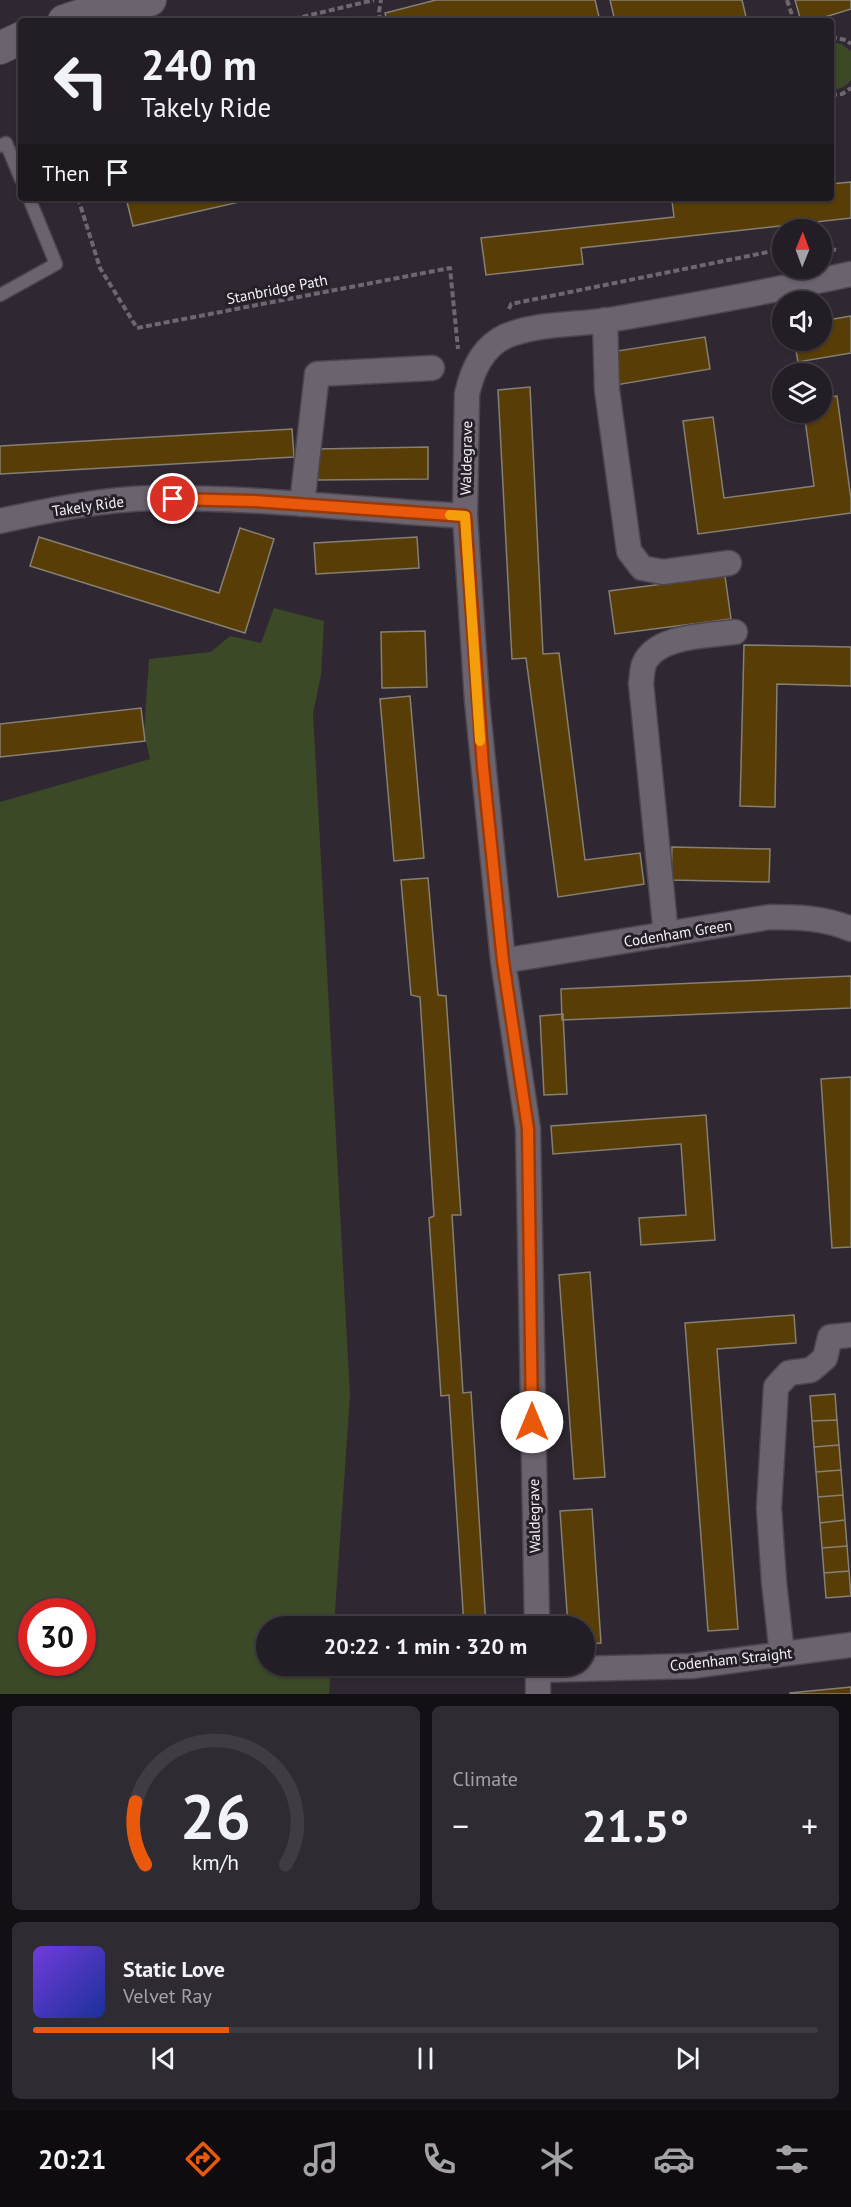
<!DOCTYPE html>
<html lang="en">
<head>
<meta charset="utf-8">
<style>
  :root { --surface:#231e26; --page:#2f2b32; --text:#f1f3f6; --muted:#a3a2a7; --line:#403c43; --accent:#ea580c }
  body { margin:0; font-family:"PT Sans",sans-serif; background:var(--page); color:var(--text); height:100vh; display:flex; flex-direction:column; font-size:22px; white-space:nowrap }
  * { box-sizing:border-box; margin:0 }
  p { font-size:20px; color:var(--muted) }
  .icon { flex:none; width:33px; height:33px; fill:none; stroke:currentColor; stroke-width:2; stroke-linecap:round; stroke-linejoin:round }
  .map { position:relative; height:1694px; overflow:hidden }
  .drawer { display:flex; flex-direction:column; gap:12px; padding:12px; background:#131015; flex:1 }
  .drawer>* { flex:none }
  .hud { position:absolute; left:18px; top:18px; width:816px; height:183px; border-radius:6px; box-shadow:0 2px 4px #0004,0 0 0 2px var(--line); background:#231e26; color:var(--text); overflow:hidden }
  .needle { width:39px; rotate:1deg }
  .controls { position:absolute; left:772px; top:219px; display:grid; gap:12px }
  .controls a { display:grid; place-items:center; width:60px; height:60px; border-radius:50%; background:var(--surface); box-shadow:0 2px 4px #0004,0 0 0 2px var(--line); font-size:30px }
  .speed { position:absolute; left:18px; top:1598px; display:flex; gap:12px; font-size:30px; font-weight:700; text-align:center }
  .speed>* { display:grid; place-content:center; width:78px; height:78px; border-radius:50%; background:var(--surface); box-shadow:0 2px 4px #0004,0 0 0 2px var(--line); line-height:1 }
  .speed .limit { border:9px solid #d22; background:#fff; color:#111 }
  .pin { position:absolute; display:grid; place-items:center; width:51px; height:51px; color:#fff; margin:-26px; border:3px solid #fff; border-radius:50%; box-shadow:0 2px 6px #0007 }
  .me { position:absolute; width:66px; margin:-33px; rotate:0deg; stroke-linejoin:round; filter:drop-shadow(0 0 4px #0008) }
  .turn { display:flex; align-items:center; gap:21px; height:126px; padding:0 24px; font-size:27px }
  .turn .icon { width:78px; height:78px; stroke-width:2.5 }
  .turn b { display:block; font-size:42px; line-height:51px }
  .then { display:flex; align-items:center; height:57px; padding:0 24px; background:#0003; gap:12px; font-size:22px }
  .big { font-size:45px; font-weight:800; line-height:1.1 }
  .drawer .tile { flex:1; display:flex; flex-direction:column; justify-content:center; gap:9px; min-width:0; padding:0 21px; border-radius:9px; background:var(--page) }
  .drawer .dial { align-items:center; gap:0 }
  .dial svg { height:156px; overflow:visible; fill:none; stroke:var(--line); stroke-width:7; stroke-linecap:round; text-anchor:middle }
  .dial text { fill:var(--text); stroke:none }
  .song { display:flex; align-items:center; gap:18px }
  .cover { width:72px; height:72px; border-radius:9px; background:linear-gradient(135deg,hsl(260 70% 55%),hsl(230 70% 35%)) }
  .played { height:6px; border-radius:3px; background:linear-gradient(90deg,var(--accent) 25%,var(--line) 25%) }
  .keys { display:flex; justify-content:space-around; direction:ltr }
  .heat { display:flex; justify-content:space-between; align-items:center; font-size:33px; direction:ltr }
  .drawer .tiles { flex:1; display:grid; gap:12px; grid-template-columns:1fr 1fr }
  .tile:last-child { grid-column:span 2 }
  .trip { position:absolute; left:256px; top:1616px; width:339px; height:60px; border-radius:30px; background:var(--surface); box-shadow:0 2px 4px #0004,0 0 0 2px var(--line); font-weight:800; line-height:60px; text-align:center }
  .dock { display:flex; height:96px; justify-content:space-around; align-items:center; background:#0e0c0f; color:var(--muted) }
  .dock .icon { width:42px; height:42px }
  .dock .current { color:var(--accent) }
  .dock b { font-size:27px; color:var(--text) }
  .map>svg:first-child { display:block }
</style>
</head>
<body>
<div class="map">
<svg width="851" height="1694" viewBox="0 0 851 1694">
  <rect width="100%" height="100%" fill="#2f2832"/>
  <path fill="#3b4927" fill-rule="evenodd" d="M 831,42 L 841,44 L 851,51 L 851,80 C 846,87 839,90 831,89 Z
    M 274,608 L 324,621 L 321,675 L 313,713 L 350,1396 L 334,1626 L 267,1626 L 267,1665 L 331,1665 L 329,1694 L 0,1694 L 0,802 L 150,759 L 144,733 L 149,659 L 211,652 L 230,636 L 261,643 ZM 32,1611 L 82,1611 L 82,1662 L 32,1662 Z"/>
  <path fill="#583d06" stroke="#867f73" stroke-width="1.5" d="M 436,0 L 595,0 L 600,21 L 387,21 L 385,13 Z
    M 610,0 L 742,0 L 747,21 L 615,21 Z
    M 795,0 L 851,0 L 851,9 L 812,21 L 801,21 Z
    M 851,182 L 851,218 L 581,248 L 583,264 L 486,275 L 481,238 L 674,217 L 672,201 L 699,198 L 831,198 L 831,184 Z
    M 126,198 L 257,198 L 133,226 Z
    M 851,316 L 851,353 L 798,362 L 794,340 L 822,340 L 822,321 Z
    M 705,337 L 710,369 L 616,385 L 611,352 Z
    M 530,387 L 543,654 L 559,653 L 585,860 L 640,853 L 644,884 L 558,897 L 526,658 L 512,659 L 498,390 Z
    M 837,396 L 851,499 L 851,513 L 698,534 L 683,421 L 713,417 L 724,498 L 814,486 L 804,412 L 822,412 L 822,398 Z
    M 292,429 L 294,457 L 0,474 L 0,446 Z
    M 428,447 L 428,479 L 318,480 L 317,449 Z
    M 240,528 L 274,539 L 245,633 L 30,566 L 39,537 L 219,593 Z
    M 417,537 L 419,568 L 316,574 L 314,543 Z
    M 725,576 L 731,619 L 615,634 L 609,591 Z
    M 425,631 L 427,687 L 382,688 L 381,632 Z
    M 744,645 L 851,647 L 851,686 L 777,684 L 775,807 L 740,806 Z
    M 410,696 L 424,858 L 394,861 L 380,699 Z
    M 141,708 L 145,741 L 0,757 L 0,724 Z
    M 672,847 L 770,849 L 769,882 L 671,880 Z
    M 428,878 L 438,995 L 446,996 L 461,1215 L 452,1215 L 463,1393 L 471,1392 L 486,1626 L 464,1626 L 449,1395 L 441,1396 L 429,1218 L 434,1216 L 420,997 L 411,995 L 401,880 Z
    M 851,976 L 851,1008 L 562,1020 L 561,989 Z
    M 563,1014 L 567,1094 L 544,1095 L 540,1016 Z
    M 851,1077 L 851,1247 L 832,1248 L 821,1079 Z
    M 706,1115 L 715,1240 L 641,1245 L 639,1218 L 686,1215 L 681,1144 L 553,1154 L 551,1126 Z
    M 590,1272 L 605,1477 L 574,1479 L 559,1275 Z
    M 794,1315 L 796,1343 L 717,1349 L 738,1629 L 708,1631 L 685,1323 Z
    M 835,1394 L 837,1420 L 812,1421 L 810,1396 Z
    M 837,1420 L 839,1445 L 814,1447 L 812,1421 Z
    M 839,1445 L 841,1470 L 816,1472 L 814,1447 Z
    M 841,1470 L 843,1495 L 818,1497 L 816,1472 Z
    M 843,1495 L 845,1520 L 820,1523 L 818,1497 Z
    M 592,1509 L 601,1643 L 585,1644 L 585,1626 L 568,1626 L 560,1511 Z
    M 845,1520 L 847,1546 L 822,1548 L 820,1523 Z
    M 847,1546 L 849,1571 L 824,1573 L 822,1548 Z
    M 849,1571 L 851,1596 L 826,1598 L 824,1573 Z
    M 467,1665 L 488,1665 L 488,1669 L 467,1671 Z
    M 851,1687 L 851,1694 L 790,1694 L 790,1693 Z"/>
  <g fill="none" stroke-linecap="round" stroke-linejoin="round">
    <defs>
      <path id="service" d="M 0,146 L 6,143 L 21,179
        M 0,295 L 56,264 L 29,198"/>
      <path id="minor" d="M 605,320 L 607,390 L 629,551 L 642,568 L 663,572 L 729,563
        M 302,504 L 317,374 L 432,368
        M 0,521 C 50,510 103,499 154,498 C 257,497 361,510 465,516
        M 666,935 L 641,683 C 642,677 642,669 644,664 C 656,635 708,636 735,632
        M 503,961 L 770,917 C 798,917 825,918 851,929
        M 537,1626 L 528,1129 L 503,961 L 477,701 L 465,516 L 467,394 C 472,371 482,347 506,336 C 537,323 576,325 609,320 C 690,306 771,291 851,274
        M 782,1654 L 774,1582 L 769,1508 L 776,1387 L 789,1373 L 811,1370 L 825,1358 L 830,1337 L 851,1335
        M 538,1665 L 538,1694
        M 538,1670 L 692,1666 L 851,1645"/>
      <path id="tertiary" d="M 64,21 L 82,15 L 150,0
        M 0,48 L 21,38"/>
    </defs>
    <use href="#service" stroke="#4c474f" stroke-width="15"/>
    <use href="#minor" stroke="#4c474f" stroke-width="27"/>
    <use href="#tertiary" stroke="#4c474f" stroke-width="34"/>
    <path stroke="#6d6770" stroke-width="4" stroke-dasharray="6 3" stroke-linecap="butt" d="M 787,0 L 794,21
      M 285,21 L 374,0
      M 380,21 L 379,12 L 381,0
      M 831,37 L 846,40 L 851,44
      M 831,95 L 842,94 L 851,88
      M 78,198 L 100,268 L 137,328 L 450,268 L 458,349
      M 822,247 L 836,250
      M 509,309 L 511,304 L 783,249"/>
    <use href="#service" stroke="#6b636e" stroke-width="12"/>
    <use href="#minor" stroke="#6b636e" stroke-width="24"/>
    <use href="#tertiary" stroke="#6b636e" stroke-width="32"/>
  </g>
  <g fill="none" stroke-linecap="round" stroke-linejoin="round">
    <defs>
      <path id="route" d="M 173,499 L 254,501 L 465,516 L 483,767 L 503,961 L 528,1129 L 532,1422"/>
    </defs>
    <use href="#route" stroke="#983908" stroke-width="15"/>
    <use href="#route" stroke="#ea580c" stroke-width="10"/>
    <path stroke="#f59e0b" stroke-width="10" d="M 450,515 L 465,516 L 480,741"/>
  </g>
  <g text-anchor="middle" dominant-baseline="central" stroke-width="6" stroke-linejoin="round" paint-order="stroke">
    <g font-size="15" fill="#f5f1f7" stroke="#251f28">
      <text transform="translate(277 289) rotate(-11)">Stanbridge Path</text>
      <text transform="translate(466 458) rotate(-89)">Waldegrave</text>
      <text transform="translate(88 506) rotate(-8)">Takely Ride</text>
      <text transform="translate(678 933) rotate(-9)">Codenham Green</text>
      <text transform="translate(534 1516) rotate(-91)">Waldegrave</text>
      <text transform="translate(731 1659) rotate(-6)">Codenham Straight</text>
    </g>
  </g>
</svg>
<div class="controls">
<a><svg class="needle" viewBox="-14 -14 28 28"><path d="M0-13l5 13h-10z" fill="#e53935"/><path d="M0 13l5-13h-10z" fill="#a3a2a7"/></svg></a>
<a><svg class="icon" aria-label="sound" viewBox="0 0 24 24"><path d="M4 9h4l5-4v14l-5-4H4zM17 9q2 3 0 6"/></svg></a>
<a><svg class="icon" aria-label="layers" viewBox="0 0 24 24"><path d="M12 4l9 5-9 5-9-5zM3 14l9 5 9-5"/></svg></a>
</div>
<div class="speed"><div class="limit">30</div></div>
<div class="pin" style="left:173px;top:499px;background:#d93025"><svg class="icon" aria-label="arrive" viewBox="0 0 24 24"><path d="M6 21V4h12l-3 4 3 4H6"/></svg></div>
<svg class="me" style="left:532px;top:1422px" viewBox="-20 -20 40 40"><circle r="19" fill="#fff"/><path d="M0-13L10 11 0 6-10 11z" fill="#ea580c"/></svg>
<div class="trip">20:22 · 1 min · 320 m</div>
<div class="hud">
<div class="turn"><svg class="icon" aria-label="left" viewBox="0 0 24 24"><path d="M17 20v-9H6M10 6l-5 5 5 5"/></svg><div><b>240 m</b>Takely Ride</div></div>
<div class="then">Then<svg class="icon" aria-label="arrive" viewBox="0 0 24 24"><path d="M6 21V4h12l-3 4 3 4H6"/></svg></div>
</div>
</div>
<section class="drawer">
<div class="tiles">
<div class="tile dial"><svg viewBox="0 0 100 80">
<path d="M14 69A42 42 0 1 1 86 69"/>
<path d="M14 69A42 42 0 0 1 9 37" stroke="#ea580c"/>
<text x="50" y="56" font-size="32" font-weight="700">26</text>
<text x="50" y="72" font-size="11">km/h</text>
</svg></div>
<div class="tile"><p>Climate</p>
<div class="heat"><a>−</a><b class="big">21.5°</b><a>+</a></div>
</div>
<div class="tile">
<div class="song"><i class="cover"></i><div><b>Static Love</b><p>Velvet Ray</p></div></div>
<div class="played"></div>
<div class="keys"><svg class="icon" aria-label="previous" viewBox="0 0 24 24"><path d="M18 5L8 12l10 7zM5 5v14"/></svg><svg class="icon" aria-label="pause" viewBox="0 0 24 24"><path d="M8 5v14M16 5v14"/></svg><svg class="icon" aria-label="next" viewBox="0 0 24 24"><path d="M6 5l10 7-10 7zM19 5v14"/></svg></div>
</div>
</div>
</section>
<nav class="dock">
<b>20:21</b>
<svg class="icon current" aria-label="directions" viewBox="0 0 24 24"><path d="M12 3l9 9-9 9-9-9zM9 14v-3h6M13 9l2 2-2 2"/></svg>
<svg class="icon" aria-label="music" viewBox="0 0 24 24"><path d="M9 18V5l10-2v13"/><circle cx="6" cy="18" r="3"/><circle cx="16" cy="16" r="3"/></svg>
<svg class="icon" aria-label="phone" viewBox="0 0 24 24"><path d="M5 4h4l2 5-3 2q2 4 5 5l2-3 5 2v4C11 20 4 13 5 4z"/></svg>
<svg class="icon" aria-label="climate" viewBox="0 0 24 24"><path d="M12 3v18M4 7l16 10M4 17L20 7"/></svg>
<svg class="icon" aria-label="car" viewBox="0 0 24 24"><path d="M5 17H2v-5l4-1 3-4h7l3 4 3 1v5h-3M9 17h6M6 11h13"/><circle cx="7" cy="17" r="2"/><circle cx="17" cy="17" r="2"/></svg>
<svg class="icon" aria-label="filters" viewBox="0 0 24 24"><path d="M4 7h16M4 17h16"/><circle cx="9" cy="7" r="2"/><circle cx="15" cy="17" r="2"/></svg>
</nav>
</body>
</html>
